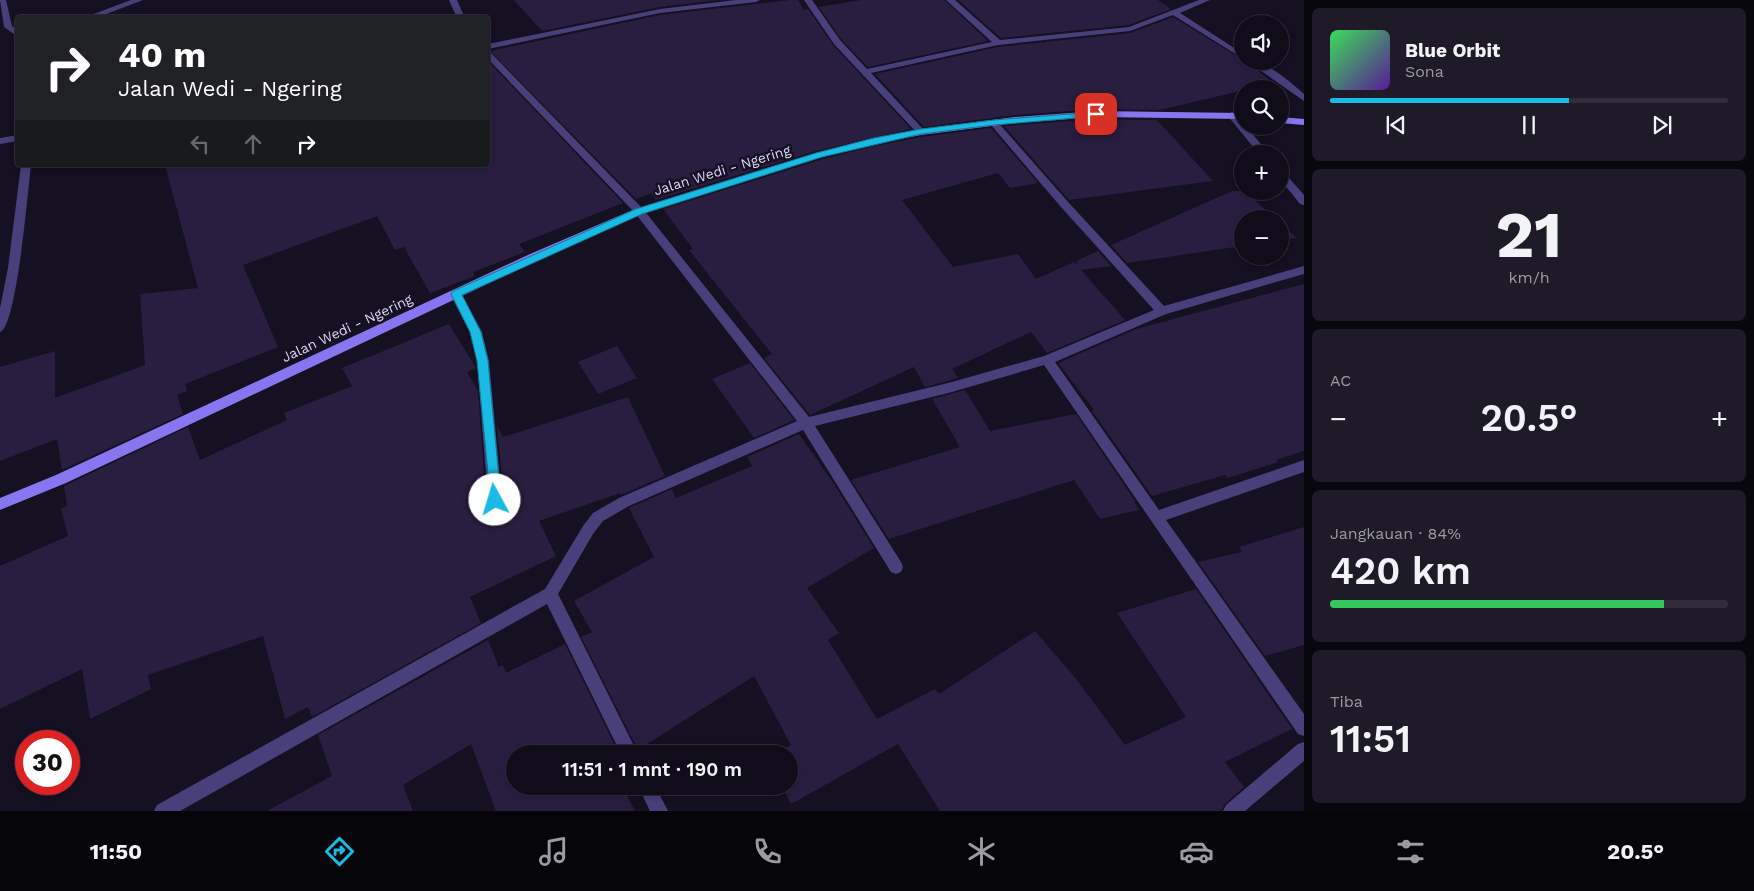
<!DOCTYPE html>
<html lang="id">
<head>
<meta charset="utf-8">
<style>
  :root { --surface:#100c1a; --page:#1e1a27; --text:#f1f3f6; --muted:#9c9ba2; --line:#302c39; --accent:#19bae3 }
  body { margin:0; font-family:"Work Sans",sans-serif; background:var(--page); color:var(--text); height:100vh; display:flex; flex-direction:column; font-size:19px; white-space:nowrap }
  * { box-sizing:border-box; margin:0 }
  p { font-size:16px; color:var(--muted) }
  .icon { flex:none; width:28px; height:28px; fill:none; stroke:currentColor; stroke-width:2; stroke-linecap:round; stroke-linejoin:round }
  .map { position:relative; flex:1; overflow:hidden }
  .side { display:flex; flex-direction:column; gap:8px; padding:8px; background:#09070e; width:450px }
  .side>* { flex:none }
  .hud { position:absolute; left:15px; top:15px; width:475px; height:152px; border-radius:5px; box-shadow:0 2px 12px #0003,0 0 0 1px var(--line); background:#202124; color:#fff; overflow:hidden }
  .controls { position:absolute; left:1234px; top:15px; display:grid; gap:10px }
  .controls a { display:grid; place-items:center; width:55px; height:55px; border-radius:50%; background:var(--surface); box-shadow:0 2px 12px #0003,0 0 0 1px var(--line); font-size:25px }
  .speed { position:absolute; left:15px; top:730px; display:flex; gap:10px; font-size:25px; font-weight:700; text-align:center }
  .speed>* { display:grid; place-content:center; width:65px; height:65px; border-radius:50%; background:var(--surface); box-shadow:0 2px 12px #0003,0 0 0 1px var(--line); line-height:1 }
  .speed .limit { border:8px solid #d22; background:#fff; color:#111 }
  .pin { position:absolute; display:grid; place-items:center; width:42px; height:42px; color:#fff; margin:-21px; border-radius:10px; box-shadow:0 2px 8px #0006 }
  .me { position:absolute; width:55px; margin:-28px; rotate:354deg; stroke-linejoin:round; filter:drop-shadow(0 0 4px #0008) }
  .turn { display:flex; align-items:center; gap:18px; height:105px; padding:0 20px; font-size:22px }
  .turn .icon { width:65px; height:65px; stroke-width:2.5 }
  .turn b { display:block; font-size:35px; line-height:42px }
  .lanes { display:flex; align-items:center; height:48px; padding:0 20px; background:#0003; justify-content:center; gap:25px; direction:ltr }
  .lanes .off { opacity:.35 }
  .big { font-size:38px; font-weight:600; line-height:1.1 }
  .side .tile { flex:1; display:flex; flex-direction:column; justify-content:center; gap:8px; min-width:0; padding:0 18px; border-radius:8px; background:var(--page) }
  .side .dial { align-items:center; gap:0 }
  .dial b { font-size:65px; line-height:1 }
  .song { display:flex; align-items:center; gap:15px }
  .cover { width:60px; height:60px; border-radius:8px; background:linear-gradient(135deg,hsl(130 70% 55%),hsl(270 70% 35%)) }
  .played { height:5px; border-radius:2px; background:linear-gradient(90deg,var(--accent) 60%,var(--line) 60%) }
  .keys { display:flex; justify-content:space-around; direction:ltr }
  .heat { display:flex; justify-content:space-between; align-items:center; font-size:28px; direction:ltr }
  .charge { height:8px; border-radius:4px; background:linear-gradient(90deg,#34c759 84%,var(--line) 0) }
  .trip { position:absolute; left:506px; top:745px; width:292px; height:50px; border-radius:25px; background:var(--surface); box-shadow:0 2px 12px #0003,0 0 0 1px var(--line); font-weight:600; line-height:50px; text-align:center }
  .dock { display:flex; height:80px; justify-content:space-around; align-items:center; background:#06050a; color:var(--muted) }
  .dock .icon { width:35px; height:35px }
  .dock .current { color:var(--accent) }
  .dock b { font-size:22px; color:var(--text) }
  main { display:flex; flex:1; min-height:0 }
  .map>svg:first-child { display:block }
</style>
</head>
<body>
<main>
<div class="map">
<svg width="1304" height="811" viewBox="0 0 1304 811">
  <rect width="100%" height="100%" fill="#151022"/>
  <path fill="#291e40" d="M 514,0 L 720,0 L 660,7 L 542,31 Z
    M 790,0 L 798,0 L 804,10 L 808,9 L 833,45 L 911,129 L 816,151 L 656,200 L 651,193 L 636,199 L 490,51 L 660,15 Z
    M 861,0 L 944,0 L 988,41 L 868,67 L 841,39 L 819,7 Z
    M 958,0 L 1158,0 L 1171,9 L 1129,25 L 1001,38 Z
    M 1173,17 L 1245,61 L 1274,83 L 1160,110 L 1097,109 L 1015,115 L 924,127 L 875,74 L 998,47 L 1130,33 Z
    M 488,61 L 623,203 L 519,244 L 525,252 L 473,272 L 475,276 L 430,293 L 404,247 L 395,250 L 377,216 L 243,265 L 278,347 L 185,384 L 187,391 L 177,395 L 183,414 L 62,470 L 57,439 L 0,461 L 0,367 L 55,351 L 55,398 L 145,365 L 140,294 L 198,288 L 165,165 L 488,165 Z
    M 1097,119 L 1157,120 L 1213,181 L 1069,200 L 1004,126 Z
    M 991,128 L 1038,183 L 1010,188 L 998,173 L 902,200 L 953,267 L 1018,254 L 1036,279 L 1074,262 L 1078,266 L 1076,261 L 1098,251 L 1111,266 L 1081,270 L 1125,320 L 1047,353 L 1031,332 L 952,369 L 958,378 L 925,387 L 914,367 L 810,415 L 764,358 L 772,354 L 689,250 L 693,249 L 663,209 L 823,159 L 874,146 L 921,137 Z
    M 1232,191 L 1245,191 L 1275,219 L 1242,219 L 1242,246 L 1127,263 L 1111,245 Z
    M 1280,223 L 1297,238 L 1280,241 Z
    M 1304,284 L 1304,451 L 1276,460 L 1278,462 L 1228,478 L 1225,475 L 1152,496 L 1092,411 L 1094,410 L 1058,363 L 1136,329 Z
    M 449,324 L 476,368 L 467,372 L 478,391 L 486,500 L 489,506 L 494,508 L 501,506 L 504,500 L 497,426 L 503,437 L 628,397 L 665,476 L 621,495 L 620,493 L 539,521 L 556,556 L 470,597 L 481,623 L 312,717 L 308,707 L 285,719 L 263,636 L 148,675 L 151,689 L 90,719 L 82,669 L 0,709 L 0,566 L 68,536 L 61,509 L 67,506 L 64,486 L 188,427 L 200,460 L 287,420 L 284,413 L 352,386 L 342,368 Z
    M 617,346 L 637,378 L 598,394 L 578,362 Z
    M 750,363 L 794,420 L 754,438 L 712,379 Z
    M 965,390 L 990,431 L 1076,414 L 1135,501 L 1134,501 L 1139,510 L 1100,519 L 1074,480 L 889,539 L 851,480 L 960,447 L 932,399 Z
    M 799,434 L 834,484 L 874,548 L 807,588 L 839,633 L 828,640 L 877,719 L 935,689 L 939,694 L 1035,631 L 1077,680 L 1125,745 L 1186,717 L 1117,613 L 1196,589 L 1292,729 L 1225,762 L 1244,787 L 1225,804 L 1221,811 L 940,811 L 898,744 L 791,804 L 782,786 L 790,786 L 790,754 L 774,754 L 791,745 L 754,676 L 638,750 L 581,637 L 592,632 L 574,601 L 654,557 L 629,508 L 672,489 L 676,498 L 752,466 L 747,457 Z
    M 1304,527 L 1304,645 L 1265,656 L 1198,562 L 1242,552 L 1239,547 Z
    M 488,640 L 499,667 L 503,665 L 506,673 L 565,644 L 619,754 L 515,754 L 515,786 L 622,786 L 635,811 L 496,811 L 471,744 L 403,785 L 413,811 L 267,811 L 332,776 L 318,735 Z"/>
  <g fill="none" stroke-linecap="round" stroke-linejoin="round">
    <path fill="#49407b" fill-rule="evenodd" d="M 0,0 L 6,0 L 12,26 L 18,31 L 18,37 L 4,27 Z
      M 131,0 L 143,0 L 96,18 L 83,18 Z
      M 449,0 L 457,0 L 465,18 L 457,18 Z
      M 736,0 L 760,0 L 756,2 L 660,13 L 488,49 L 488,44 L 660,9 Z
      M 804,0 L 812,0 L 840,40 L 867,69 L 992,42 L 946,0 L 955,0 L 1000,40 L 1129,27 L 1199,0 L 1210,0 L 1180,13 L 1242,53 L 1242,58 L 1173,15 L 1130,31 L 998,45 L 871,73 L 924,130 L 924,134 L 918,134 L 834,44 Z
      M 488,52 L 491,53 L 643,209 L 809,417 L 952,382 L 1044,356 L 1154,310 L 1061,207 L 990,124 L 990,120 L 996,120 L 1069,203 L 1164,306 L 1304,266 L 1304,274 L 1166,314 L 1055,362 L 1159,510 L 1304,460 L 1304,472 L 1166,520 L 1304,714 L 1304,736 L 1298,734 L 1044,365 L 952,392 L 815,426 L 901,562 L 903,567 L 901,572 L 896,574 L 891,572 L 803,430 L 629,506 L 603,521 L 593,534 L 558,594 L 638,754 L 621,754 L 547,604 L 180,811 L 154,811 L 157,805 L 545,589 L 583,526 L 593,513 L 619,498 L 797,421 L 635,213 L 488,59 Z
      M 1247,61 C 1267,61 1289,81 1304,94 L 1304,101 Z
      M 1232,112 C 1238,114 1242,120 1242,126 L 1246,126 L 1269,154 L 1259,154 L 1227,115 Z
      M 18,135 L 18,141 L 0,144 L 0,138 Z
      M 21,165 L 31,165 C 28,188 17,327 0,332 L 0,308 L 8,268 Z
      M 1280,170 L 1283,171 L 1304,195 L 1304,205 L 1300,204 L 1280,179 Z
      M 456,290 L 460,291 L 482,332 L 489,361 L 502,500 L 500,504 L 495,506 L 490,504 L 488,500 L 477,361 L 470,332 L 450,294 Z
      M 1304,742 L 1304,761 L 1245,811 L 1223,811 L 1226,805 L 1298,744 Z
      M 638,786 L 655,786 L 668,811 L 650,811 Z"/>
    <path fill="#8677f0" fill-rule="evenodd" d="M 1097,111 L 1242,113 L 1242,119 L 1097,117 L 1015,123 L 921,135 L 874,144 L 822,157 L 643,213 L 538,260 L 66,483 L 0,510 L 0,498 L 56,475 L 530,254 L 635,209 L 816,153 L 874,138 L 921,129 L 1015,117 Z
      M 1280,117 L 1304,119 L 1304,125 L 1280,123 Z"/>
  </g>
  <path fill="#19bae3" stroke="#107994" d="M 1096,112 L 1099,112 L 1099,116 L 994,125 L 921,134 L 822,157 L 642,214 L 462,295 L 481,332 L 488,361 L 501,500 L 500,504 L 495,506 L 491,504 L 477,361 L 470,332 L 451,294 L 453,291 L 636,209 L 816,153 L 874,138 L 921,129 L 994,120 Z"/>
  <g text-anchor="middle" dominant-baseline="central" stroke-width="5" stroke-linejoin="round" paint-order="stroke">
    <g font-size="14" fill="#ddd6fa" stroke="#151022">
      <text transform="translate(722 170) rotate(-17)">Jalan Wedi - Ngering</text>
      <text transform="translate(347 328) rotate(-25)">Jalan Wedi - Ngering</text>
    </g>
  </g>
</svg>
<div class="controls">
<a><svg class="icon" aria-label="sound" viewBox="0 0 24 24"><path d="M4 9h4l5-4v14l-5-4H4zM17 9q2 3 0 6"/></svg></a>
<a><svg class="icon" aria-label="search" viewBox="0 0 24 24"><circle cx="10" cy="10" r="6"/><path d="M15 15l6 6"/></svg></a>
<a>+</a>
<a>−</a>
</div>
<div class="speed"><div class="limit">30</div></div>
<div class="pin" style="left:1096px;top:114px;background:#d93025"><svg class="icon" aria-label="arrive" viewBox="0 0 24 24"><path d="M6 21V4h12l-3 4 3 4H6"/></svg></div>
<svg class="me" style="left:495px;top:500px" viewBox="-20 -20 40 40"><circle r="19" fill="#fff"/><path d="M0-13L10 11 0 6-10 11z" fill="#19bae3"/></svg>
<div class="trip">11:51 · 1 mnt · 190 m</div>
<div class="hud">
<div class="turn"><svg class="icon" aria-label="right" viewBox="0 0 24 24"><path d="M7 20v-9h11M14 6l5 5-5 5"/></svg><div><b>40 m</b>Jalan Wedi - Ngering</div></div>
<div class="lanes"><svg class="icon off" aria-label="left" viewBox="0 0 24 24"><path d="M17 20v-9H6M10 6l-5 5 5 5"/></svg><svg class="icon off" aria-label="ahead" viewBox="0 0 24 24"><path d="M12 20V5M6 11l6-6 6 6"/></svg><svg class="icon" aria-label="right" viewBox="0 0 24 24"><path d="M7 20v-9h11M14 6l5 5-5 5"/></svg></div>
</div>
</div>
<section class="side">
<div class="tile">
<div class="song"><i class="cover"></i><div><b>Blue Orbit</b><p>Sona</p></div></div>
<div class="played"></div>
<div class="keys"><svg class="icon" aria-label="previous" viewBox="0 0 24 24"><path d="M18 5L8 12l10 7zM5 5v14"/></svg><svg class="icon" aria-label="pause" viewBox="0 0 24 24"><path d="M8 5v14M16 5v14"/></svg><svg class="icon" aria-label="next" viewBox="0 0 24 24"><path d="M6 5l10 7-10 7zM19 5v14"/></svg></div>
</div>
<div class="tile dial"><b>21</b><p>km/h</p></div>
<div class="tile"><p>AC</p>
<div class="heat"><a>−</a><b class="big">20.5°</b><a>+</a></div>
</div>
<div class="tile"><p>Jangkauan · 84%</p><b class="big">420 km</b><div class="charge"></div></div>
<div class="tile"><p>Tiba</p><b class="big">11:51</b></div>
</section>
</main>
<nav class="dock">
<b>11:50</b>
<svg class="icon current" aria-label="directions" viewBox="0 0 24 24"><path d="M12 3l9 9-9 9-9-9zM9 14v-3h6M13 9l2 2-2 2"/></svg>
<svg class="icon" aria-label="music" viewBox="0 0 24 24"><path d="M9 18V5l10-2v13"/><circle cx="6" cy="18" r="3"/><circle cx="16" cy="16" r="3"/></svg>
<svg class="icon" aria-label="phone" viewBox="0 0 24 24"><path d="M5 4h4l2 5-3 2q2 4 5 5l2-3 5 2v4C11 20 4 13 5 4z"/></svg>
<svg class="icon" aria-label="climate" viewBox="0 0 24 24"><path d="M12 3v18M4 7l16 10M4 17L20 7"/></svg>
<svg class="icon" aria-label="car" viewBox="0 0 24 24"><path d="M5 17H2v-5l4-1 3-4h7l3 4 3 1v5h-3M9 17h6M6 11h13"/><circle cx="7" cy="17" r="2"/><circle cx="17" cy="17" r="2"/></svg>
<svg class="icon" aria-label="filters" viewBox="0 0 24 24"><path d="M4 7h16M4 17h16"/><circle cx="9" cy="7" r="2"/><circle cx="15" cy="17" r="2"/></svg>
<b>20.5°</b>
</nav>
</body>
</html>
